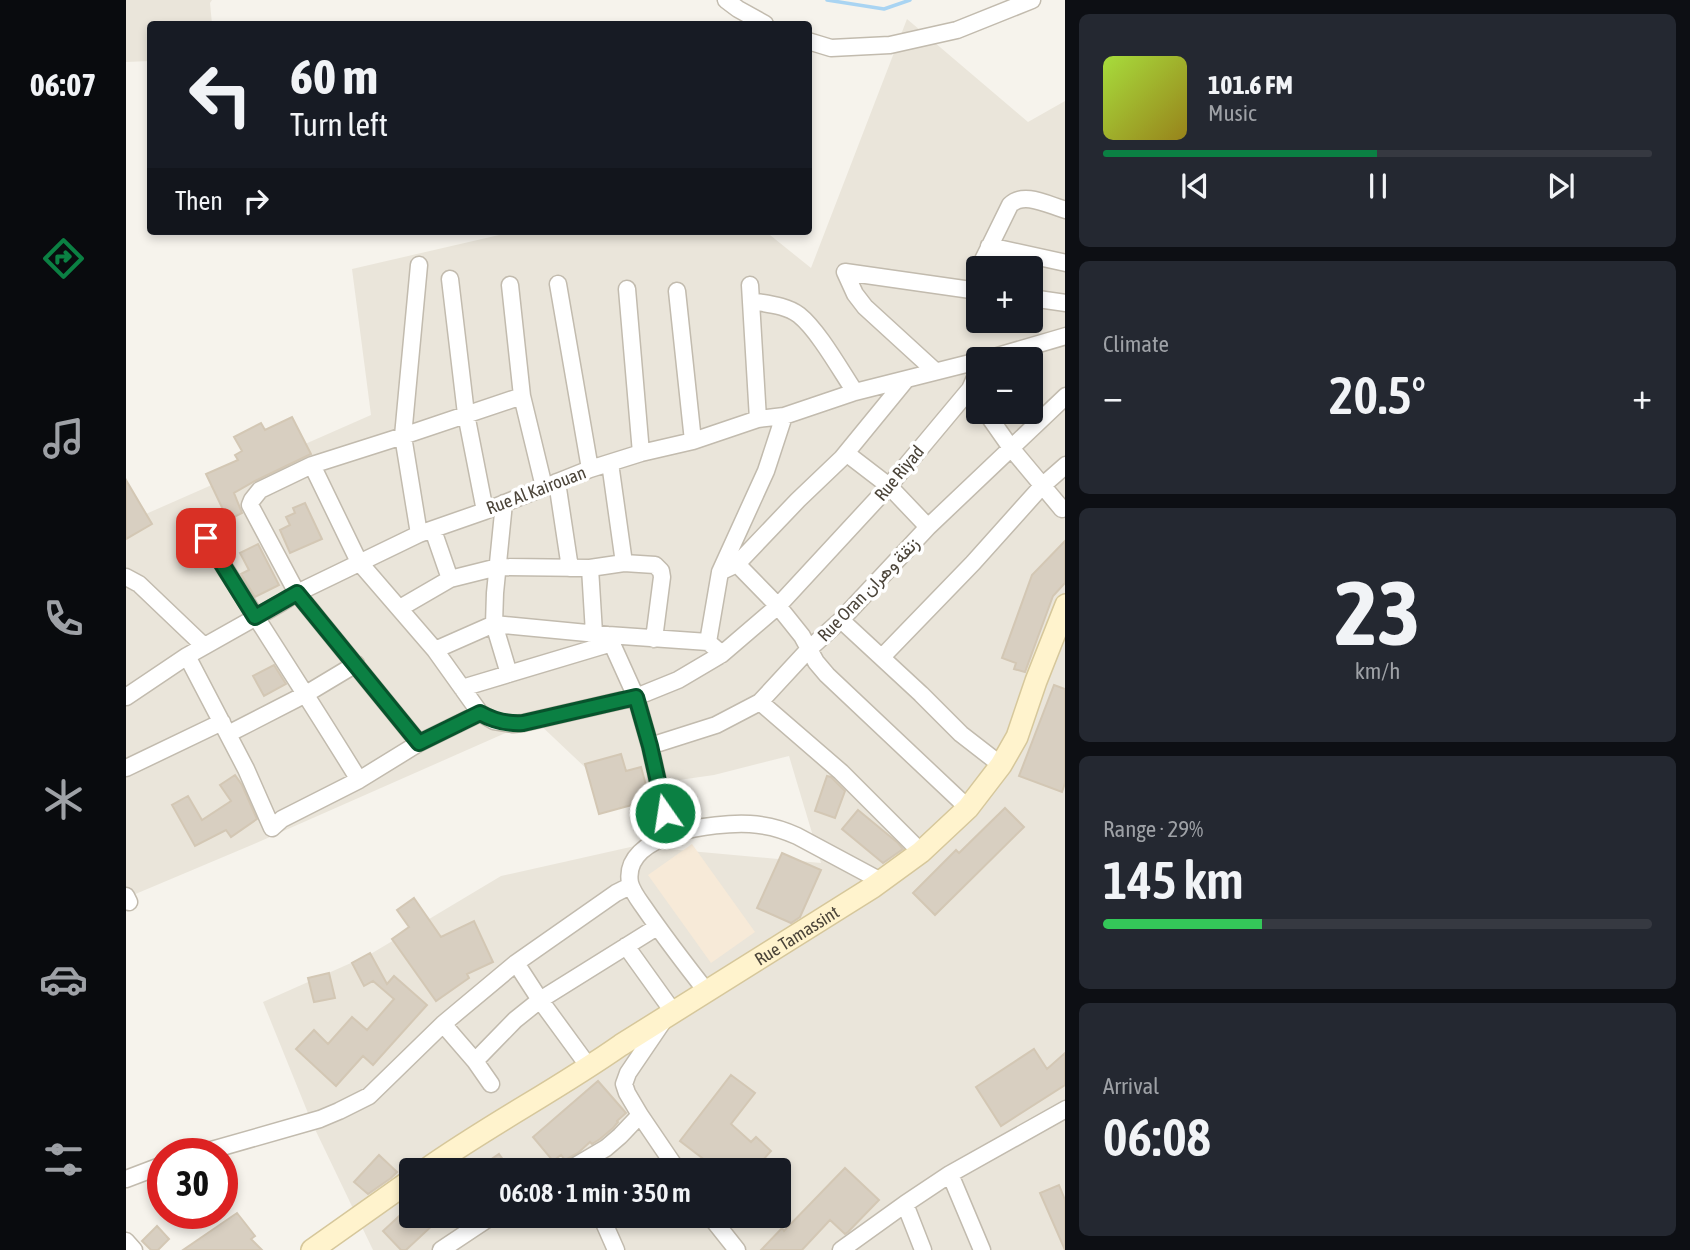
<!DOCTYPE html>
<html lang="en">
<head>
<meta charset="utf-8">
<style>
  :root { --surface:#171b24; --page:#242831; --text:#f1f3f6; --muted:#9ea1a6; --line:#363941; --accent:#0b8043 }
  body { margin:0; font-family:"Asap Condensed",Vazirmatn,sans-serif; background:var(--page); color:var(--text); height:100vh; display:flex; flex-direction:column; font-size:26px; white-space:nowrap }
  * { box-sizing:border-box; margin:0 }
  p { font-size:23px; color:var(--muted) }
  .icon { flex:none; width:38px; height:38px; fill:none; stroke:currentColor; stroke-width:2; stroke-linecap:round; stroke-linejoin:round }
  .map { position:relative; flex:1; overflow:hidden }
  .drawer { display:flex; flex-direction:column; gap:14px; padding:14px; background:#0d0f14; width:625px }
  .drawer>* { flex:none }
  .top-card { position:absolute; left:21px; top:21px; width:665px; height:214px; border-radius:7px; box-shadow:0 4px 10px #0003; background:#171b24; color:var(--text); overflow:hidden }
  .tools { position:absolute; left:840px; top:256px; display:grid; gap:14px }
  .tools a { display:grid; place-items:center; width:77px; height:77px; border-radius:7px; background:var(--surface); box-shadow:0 4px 10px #0003; font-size:35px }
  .speed { position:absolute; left:21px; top:1138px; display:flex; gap:14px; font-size:35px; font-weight:700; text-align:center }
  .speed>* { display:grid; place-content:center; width:91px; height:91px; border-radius:50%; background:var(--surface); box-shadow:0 4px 10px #0003; line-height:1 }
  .speed .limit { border:10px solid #d22; background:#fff; color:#111 }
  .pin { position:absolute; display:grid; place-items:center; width:60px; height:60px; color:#fff; margin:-30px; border-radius:14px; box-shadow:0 4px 10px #0006 }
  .me { position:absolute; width:77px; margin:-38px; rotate:347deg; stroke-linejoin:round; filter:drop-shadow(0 0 5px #0008) }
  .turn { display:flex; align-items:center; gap:24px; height:147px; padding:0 28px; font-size:32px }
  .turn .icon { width:91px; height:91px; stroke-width:2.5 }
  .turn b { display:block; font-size:49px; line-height:60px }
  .then { display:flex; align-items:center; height:66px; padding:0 28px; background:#0003; gap:14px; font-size:26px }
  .big { font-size:52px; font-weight:600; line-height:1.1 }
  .drawer .card { flex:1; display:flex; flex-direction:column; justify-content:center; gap:10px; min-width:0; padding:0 24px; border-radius:10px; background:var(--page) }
  .drawer .dial { align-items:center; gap:0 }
  .dial b { font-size:91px; line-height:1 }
  .song { display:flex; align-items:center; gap:21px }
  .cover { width:84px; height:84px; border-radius:10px; background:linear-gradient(135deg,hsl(80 70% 55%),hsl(50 70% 35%)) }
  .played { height:7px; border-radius:4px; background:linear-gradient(90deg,var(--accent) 50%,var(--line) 50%) }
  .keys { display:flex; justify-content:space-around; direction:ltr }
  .heat { display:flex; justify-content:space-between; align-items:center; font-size:38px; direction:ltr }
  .charge { height:10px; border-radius:5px; background:linear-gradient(90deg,#34c759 29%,var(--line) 0) }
  .trip { position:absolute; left:273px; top:1158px; width:392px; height:70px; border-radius:7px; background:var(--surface); box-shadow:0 4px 10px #0003; font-weight:600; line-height:70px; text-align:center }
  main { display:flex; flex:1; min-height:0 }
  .dock { display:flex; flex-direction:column; width:126px; justify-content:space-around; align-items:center; background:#090b0e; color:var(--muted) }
  .dock .icon { width:49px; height:49px }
  .dock .current { color:var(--accent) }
  .dock b { font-size:32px; color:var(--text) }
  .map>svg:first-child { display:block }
</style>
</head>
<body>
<main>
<nav class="dock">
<b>06:07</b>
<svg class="icon current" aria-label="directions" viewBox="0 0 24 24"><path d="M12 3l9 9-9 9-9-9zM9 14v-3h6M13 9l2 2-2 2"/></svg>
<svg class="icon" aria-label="music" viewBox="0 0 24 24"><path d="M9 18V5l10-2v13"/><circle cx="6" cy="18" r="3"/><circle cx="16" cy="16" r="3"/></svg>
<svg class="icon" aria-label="phone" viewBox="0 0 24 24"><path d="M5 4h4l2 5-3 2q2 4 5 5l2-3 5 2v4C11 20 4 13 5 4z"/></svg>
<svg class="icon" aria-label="climate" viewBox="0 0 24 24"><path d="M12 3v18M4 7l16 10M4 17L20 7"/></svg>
<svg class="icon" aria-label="car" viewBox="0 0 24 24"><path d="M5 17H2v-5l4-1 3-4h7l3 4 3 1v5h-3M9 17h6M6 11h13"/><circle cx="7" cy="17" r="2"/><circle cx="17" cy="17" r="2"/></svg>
<svg class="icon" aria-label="filters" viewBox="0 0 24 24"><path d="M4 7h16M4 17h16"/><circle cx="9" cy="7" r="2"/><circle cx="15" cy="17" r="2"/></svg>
</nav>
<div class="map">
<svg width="940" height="1250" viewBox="0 0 940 1250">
  <rect width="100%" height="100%" fill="#f6f3ec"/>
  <path fill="#eae5da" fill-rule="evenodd" d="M 0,0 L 86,0 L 84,3 L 86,24 L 24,24 L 24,61 L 0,62 Z
    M 781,19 L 902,122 L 939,101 L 939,1250 L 247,1250 L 186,1123 L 137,1002 L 243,955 L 375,876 L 509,846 L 695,863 L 663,756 L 588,775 L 483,790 L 409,720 L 128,844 L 0,898 L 0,483 L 13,517 L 245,415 L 226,269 L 390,231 L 639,231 L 685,268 ZM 852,268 L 905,268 L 905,320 L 852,320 ZM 852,359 L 905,359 L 905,411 L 852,411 ZM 285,1171 L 653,1171 L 653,1216 L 285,1216 Z"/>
  <path fill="#f7ead8" d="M 566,844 L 629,932 L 585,963 L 522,875 Z"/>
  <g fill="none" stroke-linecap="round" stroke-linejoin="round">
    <path stroke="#a9d4f2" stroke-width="3.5" d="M 701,0 L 758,9 L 784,0"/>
  </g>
  <path fill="#d8cfc1" stroke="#d3c7b4" stroke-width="2" d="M 166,417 L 185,454 L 129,481 L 108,493 L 116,513 L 102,520 L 80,474 L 112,460 L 109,455 L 116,451 L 108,437 L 135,423 L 139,430 Z
    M 0,480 L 26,524 L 0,539 Z
    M 179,503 L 196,539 L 164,553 L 154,530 L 164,525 L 160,517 L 169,513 L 167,508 Z
    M 939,541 L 939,583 L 927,596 L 899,672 L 888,669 L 890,663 L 876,658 L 906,575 Z
    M 132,544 L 153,585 L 129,597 L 115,574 L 123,570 L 114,553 Z
    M 148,665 L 160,684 L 138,696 L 127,676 Z
    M 928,685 L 939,689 L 939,783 L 936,792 L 893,776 Z
    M 495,754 L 500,771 L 515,767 L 524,800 L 473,814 L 459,764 Z
    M 109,775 L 116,785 L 131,819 L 105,837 L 100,830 L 69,846 L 46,805 L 62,796 L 76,820 L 105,801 L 94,785 Z
    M 701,776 L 705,777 L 719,791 L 709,818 L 689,811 Z
    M 879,808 L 898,827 L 809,915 L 787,893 L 830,850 L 833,853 Z
    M 732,810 L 772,843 L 777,849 L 757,863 L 716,829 Z
    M 656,853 L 695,870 L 674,917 L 665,923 L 631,908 Z
    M 288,898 L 315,937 L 348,921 L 367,962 L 341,974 L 343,978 L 310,1001 L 266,939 L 283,927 L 271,910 Z
    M 244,953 L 261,984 L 268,976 L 301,1005 L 247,1065 L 237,1056 L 210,1086 L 170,1049 L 188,1030 L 202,1044 L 226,1017 L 241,1030 L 268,999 L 247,981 L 238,986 L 226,963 Z
    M 203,973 L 209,998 L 188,1002 L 182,978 Z
    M 908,1049 L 921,1069 L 939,1053 L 939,1085 L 875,1126 L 850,1087 Z
    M 605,1075 L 629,1093 L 605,1124 L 625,1142 L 630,1137 L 645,1151 L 627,1171 L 578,1171 L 584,1164 L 554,1141 Z
    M 472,1081 L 500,1113 L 491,1121 L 492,1122 L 487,1128 L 474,1139 L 466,1144 L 464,1142 L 452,1153 L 439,1160 L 435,1155 L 427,1161 L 407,1137 Z
    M 373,1154 L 385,1171 L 348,1171 Z
    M 253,1155 L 271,1172 L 265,1178 L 242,1194 L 228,1182 Z
    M 719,1168 L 753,1200 L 722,1232 L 719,1234 L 704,1220 L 676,1250 L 635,1250 L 656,1228 L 658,1231 Z
    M 933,1185 L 939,1200 L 939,1250 L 914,1193 Z
    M 285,1205 L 285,1216 L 303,1216 L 309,1223 L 280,1250 L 275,1250 L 257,1231 Z
    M 111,1213 L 129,1236 L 125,1239 L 136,1250 L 57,1250 Z
    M 31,1226 L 43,1239 L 32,1250 L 25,1250 L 16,1241 Z"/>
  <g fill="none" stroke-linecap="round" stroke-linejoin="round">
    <defs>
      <path id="street" d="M 600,0 L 612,9 L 639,24
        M 682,41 L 705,48 L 764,45 L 831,30 L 906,0
        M 863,246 L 940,263
        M 293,265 L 277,436 L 396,396
        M 853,268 L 884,205 C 898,191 922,205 940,210
        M 719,272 L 729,294 L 739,307 L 809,371
        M 719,272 L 852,291
        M 324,279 L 340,414 L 359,511
        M 432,284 L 464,469
        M 384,285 L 396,396 L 418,487
        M 624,285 L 632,419
        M 501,289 L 515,453
        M 551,291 L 567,441
        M 905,298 L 940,303
        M 625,301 C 641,304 660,305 673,315 C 692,330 715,371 729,392
        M 861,359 L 940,336
        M 859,411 L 885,448 L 936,509
        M 720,453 L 763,486 L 802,527
        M 484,463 L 498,563
        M 186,465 L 233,562 L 309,650 L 354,713 L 368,721 L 387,724 L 397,723 L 510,697 L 552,680 L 596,654 L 652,606 L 763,486 L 844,389 L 852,371
        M 431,482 L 444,568
        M 378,503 L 369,593 L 368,624 L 383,674
        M 68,519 C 122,606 179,692 233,780
        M 307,530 L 324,579
        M 293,534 L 277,436 L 186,465 L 134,490 L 126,500 L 124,505 L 171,593 L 293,743
        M 611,564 L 652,606 L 676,636 L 690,662 L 701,675 L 842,808
        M 464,568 L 468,633
        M 594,572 L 611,564 L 672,500 L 716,458 L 779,381
        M 0,577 L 13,584 L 78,646
        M 274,608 L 324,579 L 372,567 L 464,568 L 498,563 L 529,565 L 535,571 L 536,577 L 528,639
        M 715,620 L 795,694 L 835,734 L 875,765
        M 482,635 L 510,697 L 524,746 L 544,835
        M 582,642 L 594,572 L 640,471 L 658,416
        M 309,650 L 368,624 L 482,635 L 582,642 L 596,654
        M 61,656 L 120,769 L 146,828 L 156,819 L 233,780 L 293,743 L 354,713
        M 756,657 L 847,563 L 916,486 L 940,465
        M 336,688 L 486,643
        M 0,697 L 61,656 L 155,603 L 171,593 L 293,534 L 359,511 L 464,469 L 515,453 L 567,441 L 632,419 L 658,416 L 729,392 L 852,361
        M 634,702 L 715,772 L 795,852
        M 102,734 L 180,694 L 230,664
        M 524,746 L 590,725 L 634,702 L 683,649 L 715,620 L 802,527 L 940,396
        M 0,768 L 96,722
        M 0,896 L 3,902
        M 500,946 L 548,1013
        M 390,963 L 414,1000 L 463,1067
        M 581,992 C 559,964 537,935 517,906 C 512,899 506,891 504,883 C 495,833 590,822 624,824 C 641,825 656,829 671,836 L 755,881
        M 538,1020 L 502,1073 L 498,1084 L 501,1093 L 514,1115 L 552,1171
        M 317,1024 L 349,1061 L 365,1084
        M 349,1061 L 389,1020 L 414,1000 L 531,927
        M 75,1153 L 194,1119 L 213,1111 L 243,1096 L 317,1024 L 390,963 L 490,893 L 504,886
        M 441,1171 L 480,1148 L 494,1136 L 514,1115
        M 824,1174 L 856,1250
        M 0,1179 L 37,1165
        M 779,1204 L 797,1250
        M 475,1216 L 490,1250
        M 584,1216 L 611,1250
        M 0,1241 L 8,1250
        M 315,1250 L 366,1216
        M 715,1250 L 779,1204 L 824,1174 L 940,1109"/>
      <g id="secondary">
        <path id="s1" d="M 298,1171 C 361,1126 431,1090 495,1045 L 747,887 L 795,852 L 842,808 L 875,765 L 891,737 L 910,681 L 940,605"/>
        <path d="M 186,1250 L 285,1180"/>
      </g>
    </defs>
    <use href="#street" stroke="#c2bbae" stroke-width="19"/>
    <use href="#secondary" stroke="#d6c79b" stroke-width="24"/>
    <use href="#street" stroke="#fff" stroke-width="16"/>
    <use href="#secondary" stroke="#fff3cd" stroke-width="21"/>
  </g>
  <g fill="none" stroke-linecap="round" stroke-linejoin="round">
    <defs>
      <path id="route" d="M 80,538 L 129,617 L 171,593 L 293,743 L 354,713 C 368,721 381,724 397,723 L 510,697 L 524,746 L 539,813"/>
    </defs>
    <use href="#route" stroke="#07532c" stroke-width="18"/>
    <use href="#route" stroke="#0b8043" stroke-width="12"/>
  </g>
  <g text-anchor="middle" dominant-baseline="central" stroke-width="7" stroke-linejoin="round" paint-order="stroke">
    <g font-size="18" fill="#4b4439" stroke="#fff">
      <text transform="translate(773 473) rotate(-50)">Rue Riyad</text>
      <text transform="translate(410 490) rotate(-21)">Rue Al Kairouan</text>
      <text transform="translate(742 589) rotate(-46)">Rue Oran زنقة وهران</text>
      <text stroke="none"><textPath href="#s1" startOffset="441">Rue Tamassint</textPath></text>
    </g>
  </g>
</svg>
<div class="tools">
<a>+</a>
<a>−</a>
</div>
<div class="speed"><div class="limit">30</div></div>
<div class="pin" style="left:80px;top:538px;background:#d93025"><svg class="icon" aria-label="arrive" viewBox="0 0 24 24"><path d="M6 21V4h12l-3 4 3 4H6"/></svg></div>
<svg class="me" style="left:539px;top:813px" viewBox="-20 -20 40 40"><circle r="17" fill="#0b8043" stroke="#fff" stroke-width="3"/><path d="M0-11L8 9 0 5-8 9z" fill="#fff"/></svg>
<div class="trip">06:08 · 1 min · 350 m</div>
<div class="top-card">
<div class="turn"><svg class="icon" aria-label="left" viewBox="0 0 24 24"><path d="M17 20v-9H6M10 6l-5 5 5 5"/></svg><div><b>60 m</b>Turn left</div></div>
<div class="then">Then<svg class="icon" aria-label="right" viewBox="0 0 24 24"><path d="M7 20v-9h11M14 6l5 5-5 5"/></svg></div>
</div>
</div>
<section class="drawer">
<div class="card">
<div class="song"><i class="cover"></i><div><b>101.6 FM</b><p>Music</p></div></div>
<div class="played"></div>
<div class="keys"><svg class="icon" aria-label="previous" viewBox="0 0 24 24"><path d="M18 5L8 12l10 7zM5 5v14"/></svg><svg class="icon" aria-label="pause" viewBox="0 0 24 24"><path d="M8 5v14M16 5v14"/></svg><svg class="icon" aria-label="next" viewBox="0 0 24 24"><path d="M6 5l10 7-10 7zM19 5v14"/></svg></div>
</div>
<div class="card"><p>Climate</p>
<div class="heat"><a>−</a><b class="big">20.5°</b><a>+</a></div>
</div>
<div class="card dial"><b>23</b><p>km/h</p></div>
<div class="card"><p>Range · 29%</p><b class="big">145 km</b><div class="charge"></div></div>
<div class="card"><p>Arrival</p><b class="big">06:08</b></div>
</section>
</main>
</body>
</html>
